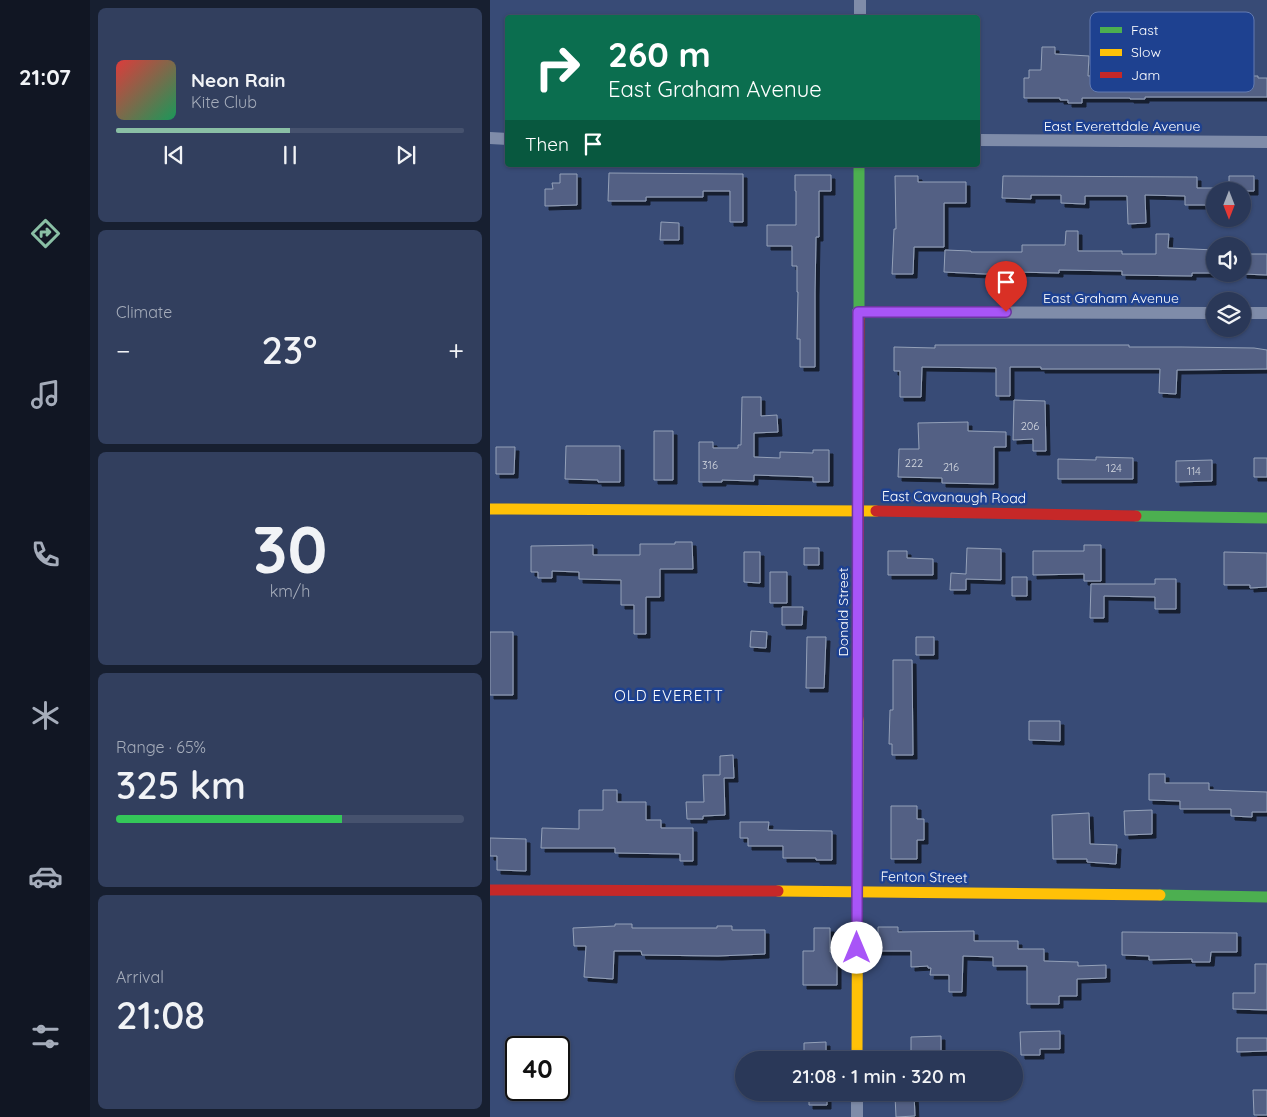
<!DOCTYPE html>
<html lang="en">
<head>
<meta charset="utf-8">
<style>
  :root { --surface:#2a3858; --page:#323f5e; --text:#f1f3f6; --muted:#a5acba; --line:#46526e; --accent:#8abfa5 }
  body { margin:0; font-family:Quicksand,sans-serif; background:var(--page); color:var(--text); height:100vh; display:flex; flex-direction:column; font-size:19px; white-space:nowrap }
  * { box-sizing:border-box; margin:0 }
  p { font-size:16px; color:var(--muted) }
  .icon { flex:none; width:28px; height:28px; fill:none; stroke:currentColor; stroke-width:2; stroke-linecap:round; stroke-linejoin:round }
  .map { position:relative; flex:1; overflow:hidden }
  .side { display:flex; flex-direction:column; gap:8px; padding:8px; background:#171f30; width:400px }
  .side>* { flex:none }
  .banner { position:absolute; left:15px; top:15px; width:475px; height:152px; border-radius:5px; box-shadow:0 1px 4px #0004,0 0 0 1px var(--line); background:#0b6e4f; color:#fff; overflow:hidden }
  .needle { width:32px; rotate:180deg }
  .controls { position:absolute; left:716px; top:182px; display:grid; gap:10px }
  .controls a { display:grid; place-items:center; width:45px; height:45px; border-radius:50%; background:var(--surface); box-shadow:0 1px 4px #0004,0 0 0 1px var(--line); font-size:25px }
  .speed { position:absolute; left:15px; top:1036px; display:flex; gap:10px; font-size:25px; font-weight:700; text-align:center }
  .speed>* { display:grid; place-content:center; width:65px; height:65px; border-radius:50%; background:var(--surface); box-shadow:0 1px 4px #0004,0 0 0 1px var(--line); line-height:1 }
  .speed .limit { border:2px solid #111; border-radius:8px; background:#fff; color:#111 }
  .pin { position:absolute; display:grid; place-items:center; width:42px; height:42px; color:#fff; margin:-51px -21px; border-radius:50% 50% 50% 0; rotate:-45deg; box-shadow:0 0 5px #0007 }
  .pin .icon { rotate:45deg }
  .me { position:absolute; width:55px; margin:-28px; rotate:0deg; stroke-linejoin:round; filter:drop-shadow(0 0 4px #0008) }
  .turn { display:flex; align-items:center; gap:18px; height:105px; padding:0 20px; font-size:22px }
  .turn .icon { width:65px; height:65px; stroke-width:2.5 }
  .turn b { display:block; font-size:35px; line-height:42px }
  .then { display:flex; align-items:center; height:48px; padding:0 20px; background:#0003; gap:10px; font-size:19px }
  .big { font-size:38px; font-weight:600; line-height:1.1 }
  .side .card { flex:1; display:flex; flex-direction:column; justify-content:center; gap:8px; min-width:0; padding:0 18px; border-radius:8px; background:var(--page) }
  .side .dial { align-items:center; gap:0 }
  .dial b { font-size:65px; line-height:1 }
  .song { display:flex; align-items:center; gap:15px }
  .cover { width:60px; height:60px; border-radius:8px; background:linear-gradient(135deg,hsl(0 70% 55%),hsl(150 70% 35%)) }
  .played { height:5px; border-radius:2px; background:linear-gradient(90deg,var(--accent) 50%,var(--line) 50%) }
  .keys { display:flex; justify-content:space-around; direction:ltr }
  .heat { display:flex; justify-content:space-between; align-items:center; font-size:28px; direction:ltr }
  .charge { height:8px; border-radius:4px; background:linear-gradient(90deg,#34c759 65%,var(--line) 0) }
  .trip { position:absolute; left:245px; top:1051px; width:288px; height:50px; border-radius:25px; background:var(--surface); box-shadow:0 1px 4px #0004,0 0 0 1px var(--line); font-weight:600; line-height:50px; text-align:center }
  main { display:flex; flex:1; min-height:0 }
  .menu { display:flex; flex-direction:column; width:90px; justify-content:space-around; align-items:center; background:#111623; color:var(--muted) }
  .menu .icon { width:35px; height:35px }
  .menu .on { color:var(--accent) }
  .menu b { font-size:22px; color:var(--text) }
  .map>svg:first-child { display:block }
</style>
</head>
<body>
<main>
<nav class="menu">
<b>21:07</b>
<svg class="icon on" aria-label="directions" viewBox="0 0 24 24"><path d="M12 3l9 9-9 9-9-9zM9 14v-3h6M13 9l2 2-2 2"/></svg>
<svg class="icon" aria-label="music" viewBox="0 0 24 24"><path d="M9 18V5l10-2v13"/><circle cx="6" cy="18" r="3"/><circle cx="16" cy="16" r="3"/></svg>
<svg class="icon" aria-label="phone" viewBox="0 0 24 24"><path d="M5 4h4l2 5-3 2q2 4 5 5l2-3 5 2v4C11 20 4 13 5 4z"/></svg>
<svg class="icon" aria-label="climate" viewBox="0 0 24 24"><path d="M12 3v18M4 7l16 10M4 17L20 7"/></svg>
<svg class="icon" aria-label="car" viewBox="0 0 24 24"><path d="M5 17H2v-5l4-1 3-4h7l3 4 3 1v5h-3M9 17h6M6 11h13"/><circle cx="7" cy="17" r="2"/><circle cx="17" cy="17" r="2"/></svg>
<svg class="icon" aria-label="filters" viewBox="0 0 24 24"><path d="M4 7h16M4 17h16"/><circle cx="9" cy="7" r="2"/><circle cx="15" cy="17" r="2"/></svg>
</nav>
<section class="side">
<div class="card">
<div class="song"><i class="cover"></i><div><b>Neon Rain</b><p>Kite Club</p></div></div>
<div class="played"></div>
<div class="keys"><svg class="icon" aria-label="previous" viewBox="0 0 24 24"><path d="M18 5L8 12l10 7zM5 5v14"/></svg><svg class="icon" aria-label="pause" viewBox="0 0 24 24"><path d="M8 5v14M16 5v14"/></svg><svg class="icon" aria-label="next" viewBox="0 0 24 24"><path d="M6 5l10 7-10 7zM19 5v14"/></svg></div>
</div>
<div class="card"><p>Climate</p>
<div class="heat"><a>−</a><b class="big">23°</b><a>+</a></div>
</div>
<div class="card dial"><b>30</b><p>km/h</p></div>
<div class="card"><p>Range · 65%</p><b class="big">325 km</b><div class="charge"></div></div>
<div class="card"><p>Arrival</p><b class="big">21:08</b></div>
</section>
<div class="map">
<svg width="777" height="1117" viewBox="0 0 777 1117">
  <defs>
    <filter id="shadow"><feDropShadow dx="4" dy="4" stdDeviation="0" flood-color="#0009"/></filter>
  </defs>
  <rect width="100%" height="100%" fill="#384b76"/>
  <path fill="#526184" stroke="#94a0b8" filter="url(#shadow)" d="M 552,47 L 565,47 L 565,54 L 599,56 L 598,76 L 648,75 L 649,79 L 676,79 L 676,67 L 700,67 L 700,72 L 740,73 L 740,68 L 756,68 L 756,76 L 768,76 L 768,78 L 777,78 L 777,97 L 655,97 L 655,99 L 640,99 L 640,98 L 592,98 L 592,103 L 578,103 L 578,100 L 570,100 L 570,98 L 534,98 L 534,78 L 539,78 L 539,70 L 551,70 Z
    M 119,173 L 253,174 L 253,222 L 240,222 L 240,191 L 213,191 L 213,197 L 156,197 L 156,201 L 118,201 Z
    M 70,174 L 87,174 L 87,205 L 55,206 L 55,189 L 63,189 L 62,183 L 70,183 Z
    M 305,175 L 341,175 L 341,191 L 329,191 L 329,237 L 326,237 L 325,292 L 325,367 L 310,367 L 310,339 L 307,339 L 308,292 L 307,292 L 307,266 L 302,266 L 302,246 L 277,246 L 277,225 L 306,225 L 306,191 L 305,191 Z
    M 405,176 L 428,176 L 428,182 L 476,182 L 476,203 L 454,203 L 454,247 L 424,247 L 423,274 L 402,274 L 404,229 L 406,229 Z
    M 513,176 L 707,177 L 707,188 L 725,188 L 725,205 L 695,205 L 695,196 L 655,195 L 656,223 L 638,224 L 637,196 L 595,196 L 595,204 L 571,203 L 571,195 L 541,195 L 541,199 L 512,198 Z
    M 739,176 L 764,176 L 764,191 L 739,191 Z
    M 171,222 L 189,223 L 189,240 L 170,240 Z
    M 576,231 L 588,231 L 588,251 L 632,251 L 632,254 L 666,254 L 666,234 L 679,234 L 678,248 L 725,250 L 725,273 L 702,273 L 702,276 L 632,275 L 632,271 L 569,270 L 569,273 L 525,272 L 525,274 L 495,274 L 454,272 L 455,250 L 481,251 L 481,252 L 532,252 L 532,245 L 575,245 Z
    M 754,254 L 777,254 L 777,275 L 753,274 Z
    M 445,345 L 639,345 L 639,347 L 692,347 L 764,348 L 777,350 L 777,369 L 687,370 L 686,394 L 669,393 L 670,369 L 551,369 L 551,367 L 520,367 L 520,396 L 506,396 L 506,368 L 432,367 L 431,397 L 410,397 L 410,371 L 404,371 L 404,347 L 445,348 Z
    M 252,397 L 271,397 L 271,416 L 287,415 L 288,432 L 264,433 L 264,457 L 290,458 L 290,452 L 323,453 L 323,450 L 339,450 L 339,482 L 323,482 L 323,477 L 264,475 L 264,481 L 232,480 L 232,482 L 209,482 L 209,442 L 223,442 L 223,448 L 248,448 L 248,445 L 251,445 Z
    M 524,400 L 555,401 L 556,451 L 543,451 L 543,439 L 523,440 Z
    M 478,422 L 478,431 L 516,432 L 516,447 L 504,447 L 504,484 L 452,483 L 452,478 L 408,477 L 409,449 L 429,449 L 428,423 Z
    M 164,431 L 183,431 L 183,480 L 164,480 Z
    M 76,446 L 130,446 L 130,482 L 108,482 L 108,480 L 75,479 Z
    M 6,447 L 25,447 L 24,474 L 6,474 Z
    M 606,457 L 643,458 L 643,479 L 568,479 L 568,459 L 606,460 Z
    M 764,458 L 777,458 L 777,477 L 764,477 Z
    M 722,460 L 722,481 L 686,482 L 686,461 Z
    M 185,542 L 202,542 L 203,569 L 170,569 L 170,597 L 156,597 L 156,634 L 144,634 L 144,605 L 131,605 L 131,580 L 89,579 L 89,572 L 62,571 L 62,578 L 48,578 L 48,572 L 41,572 L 41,546 L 103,545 L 103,555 L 150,555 L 150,544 L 185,544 Z
    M 594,545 L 611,545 L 611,581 L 594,581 L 594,574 L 543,575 L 543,551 L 594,551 Z
    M 314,548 L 329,548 L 329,565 L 314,565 Z
    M 477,548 L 511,549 L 511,580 L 476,579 L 476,590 L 460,590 L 461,573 L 476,574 Z
    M 398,551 L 417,551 L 417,558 L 443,559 L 443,575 L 398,575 Z
    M 254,552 L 270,552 L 270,583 L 254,582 Z
    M 734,552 L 777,553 L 777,587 L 760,588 L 760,585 L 734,585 Z
    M 280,572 L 297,572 L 297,603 L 280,603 Z
    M 522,577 L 537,577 L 537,596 L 522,596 Z
    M 665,579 L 686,579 L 686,609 L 665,609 L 665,597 L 614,596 L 614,618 L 600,618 L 601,584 L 665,584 Z
    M 292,607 L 313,607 L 312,625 L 292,625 Z
    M 261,631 L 277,632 L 276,648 L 260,647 Z
    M 0,632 L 23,632 L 23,695 L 0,695 Z
    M 317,637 L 336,637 L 334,688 L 316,688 Z
    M 426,637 L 444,637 L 444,655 L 426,655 Z
    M 403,660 L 422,660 L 423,755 L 402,755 L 402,744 L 399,744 L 400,710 L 403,710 Z
    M 539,721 L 570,721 L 570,741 L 539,740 Z
    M 243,755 L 244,778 L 234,778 L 235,815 L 213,816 L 213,819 L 197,819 L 196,802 L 214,802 L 213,775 L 230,775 L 230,756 Z
    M 659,774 L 675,774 L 675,783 L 719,783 L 719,790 L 777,792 L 777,812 L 762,812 L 762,817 L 741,816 L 741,809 L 690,809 L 690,801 L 659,800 Z
    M 113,790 L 127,790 L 127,802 L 156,802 L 156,820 L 171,820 L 171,828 L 203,828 L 203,861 L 190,861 L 190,854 L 125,853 L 125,848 L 51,848 L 52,828 L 89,829 L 89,810 L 113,810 Z
    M 401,806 L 427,806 L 427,819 L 434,819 L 434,840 L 427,840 L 427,859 L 401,859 Z
    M 662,810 L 662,834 L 635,835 L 634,811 Z
    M 599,813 L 600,844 L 627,845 L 626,864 L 597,862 L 597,859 L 563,859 L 562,815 Z
    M 250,822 L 279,822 L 278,830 L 342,831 L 342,860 L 326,860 L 326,858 L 293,858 L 293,846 L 258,846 L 258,838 L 250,838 Z
    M 0,838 L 36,839 L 36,871 L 7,870 L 7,856 L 0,856 Z
    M 125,924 L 142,924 L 142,928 L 227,928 L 227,926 L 242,926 L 242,930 L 275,930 L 275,954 L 228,956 L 152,955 L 151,951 L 124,951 L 123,979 L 94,977 L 96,946 L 84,946 L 83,928 L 125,926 Z
    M 388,927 L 408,927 L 408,932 L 484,931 L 484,941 L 528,941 L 528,949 L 554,949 L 554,961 L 588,962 L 588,966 L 616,965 L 616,978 L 587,979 L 587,996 L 569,996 L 569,1004 L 537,1004 L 537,966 L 503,966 L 503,957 L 473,956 L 472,992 L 459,992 L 459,975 L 440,975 L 441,968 L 438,968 L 438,966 L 421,967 L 421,951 L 388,951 Z
    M 324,928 L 340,928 L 340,952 L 347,952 L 347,985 L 313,985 L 313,951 L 324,951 Z
    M 632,932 L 747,933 L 747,952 L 721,952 L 720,962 L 702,962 L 702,959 L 659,960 L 659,956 L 632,955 Z
    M 765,964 L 777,964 L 777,1010 L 743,1009 L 743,993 L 765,993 Z
    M 570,1031 L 570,1049 L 550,1049 L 550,1055 L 531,1055 L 530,1032 Z
    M 451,1036 L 451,1052 L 421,1053 L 421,1037 Z
    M 747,1038 L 777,1038 L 777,1051 L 747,1052 Z
    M 336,1042 L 336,1060 L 314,1060 L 314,1043 Z
    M 763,1090 L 777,1090 L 777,1115 L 764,1115 Z
    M 319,1092 L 337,1092 L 337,1105 L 319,1105 Z
    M 424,1094 L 425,1116 L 406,1117 L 405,1095 Z"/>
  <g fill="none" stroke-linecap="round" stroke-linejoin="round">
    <path stroke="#7f8ca9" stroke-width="12" d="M 370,18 L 370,0
      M 0,138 L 18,139
      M 488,140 L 777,142
      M 368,312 L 725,313
      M 752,313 L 777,313
      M 367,1117 L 367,1092"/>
    <path stroke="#4caf50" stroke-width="11" d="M 369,318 L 369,165
      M 646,516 L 777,518
      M 670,895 L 777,897"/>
    <path stroke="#ffc107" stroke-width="11" d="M 0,509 L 386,511
      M 288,891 L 670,895
      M 367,1060 L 368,719"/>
    <path stroke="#c62828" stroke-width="11" d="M 386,511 L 646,516
      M 368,719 L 369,318
      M 0,890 L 288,891"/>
  </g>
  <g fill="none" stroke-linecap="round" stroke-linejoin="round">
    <defs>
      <path id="route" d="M 367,948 L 368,312 L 516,312"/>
    </defs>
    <use href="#route" stroke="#6d37a1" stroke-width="12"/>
    <use href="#route" stroke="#a855f7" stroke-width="9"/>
  </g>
  <g text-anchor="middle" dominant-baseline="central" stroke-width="5" stroke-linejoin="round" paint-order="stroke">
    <g font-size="11" fill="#d4d8e0">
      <text x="540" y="426">206</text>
      <text x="424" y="463">222</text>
      <text x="220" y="465">316</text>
      <text x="461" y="467">216</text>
      <text x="624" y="468">124</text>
      <text x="704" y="471">114</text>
    </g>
    <g font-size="14" fill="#fff" stroke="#1e4190">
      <text x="632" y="126">East Everettdale Avenue</text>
      <text x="621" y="298">East Graham Avenue</text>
      <text transform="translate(464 497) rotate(1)">East Cavanaugh Road</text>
      <text transform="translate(353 612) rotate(-90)">Donald Street</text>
      <text transform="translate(434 877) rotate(1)">Fenton Street</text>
    </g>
    <g font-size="15" letter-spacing="1" fill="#fff" stroke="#1e4190">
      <text x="179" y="695">OLD EVERETT</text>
    </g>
  </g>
  <rect x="600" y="12" width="164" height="80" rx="8" fill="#1e4190" stroke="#627ab1" stroke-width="1"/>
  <rect x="610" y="27" width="22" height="6" fill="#4caf50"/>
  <rect x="610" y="49" width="22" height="7" fill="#ffc107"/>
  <rect x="610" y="72" width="22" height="6" fill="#c62828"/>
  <g font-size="14" fill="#fff">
    <text x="641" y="35">Fast</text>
    <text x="641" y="57">Slow</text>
    <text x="641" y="80">Jam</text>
  </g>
</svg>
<div class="controls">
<a><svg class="needle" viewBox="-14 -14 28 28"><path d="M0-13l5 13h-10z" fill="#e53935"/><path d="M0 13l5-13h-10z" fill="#a5acba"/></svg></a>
<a><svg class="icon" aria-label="sound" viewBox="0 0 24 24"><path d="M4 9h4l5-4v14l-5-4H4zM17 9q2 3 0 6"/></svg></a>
<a><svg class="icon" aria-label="layers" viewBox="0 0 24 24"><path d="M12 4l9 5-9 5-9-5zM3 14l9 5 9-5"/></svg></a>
</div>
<div class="speed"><div class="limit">40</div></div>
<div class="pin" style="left:516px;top:312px;background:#d93025"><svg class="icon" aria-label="arrive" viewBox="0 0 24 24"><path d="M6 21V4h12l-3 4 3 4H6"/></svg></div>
<svg class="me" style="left:367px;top:948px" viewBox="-20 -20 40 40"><circle r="19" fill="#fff"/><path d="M0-13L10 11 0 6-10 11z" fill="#a855f7"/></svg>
<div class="trip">21:08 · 1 min · 320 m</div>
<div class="banner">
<div class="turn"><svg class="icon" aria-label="right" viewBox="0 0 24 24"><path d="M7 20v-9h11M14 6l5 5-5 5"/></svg><div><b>260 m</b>East Graham Avenue</div></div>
<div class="then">Then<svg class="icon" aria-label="arrive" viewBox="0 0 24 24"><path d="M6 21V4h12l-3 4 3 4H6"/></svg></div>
</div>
</div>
</main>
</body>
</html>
